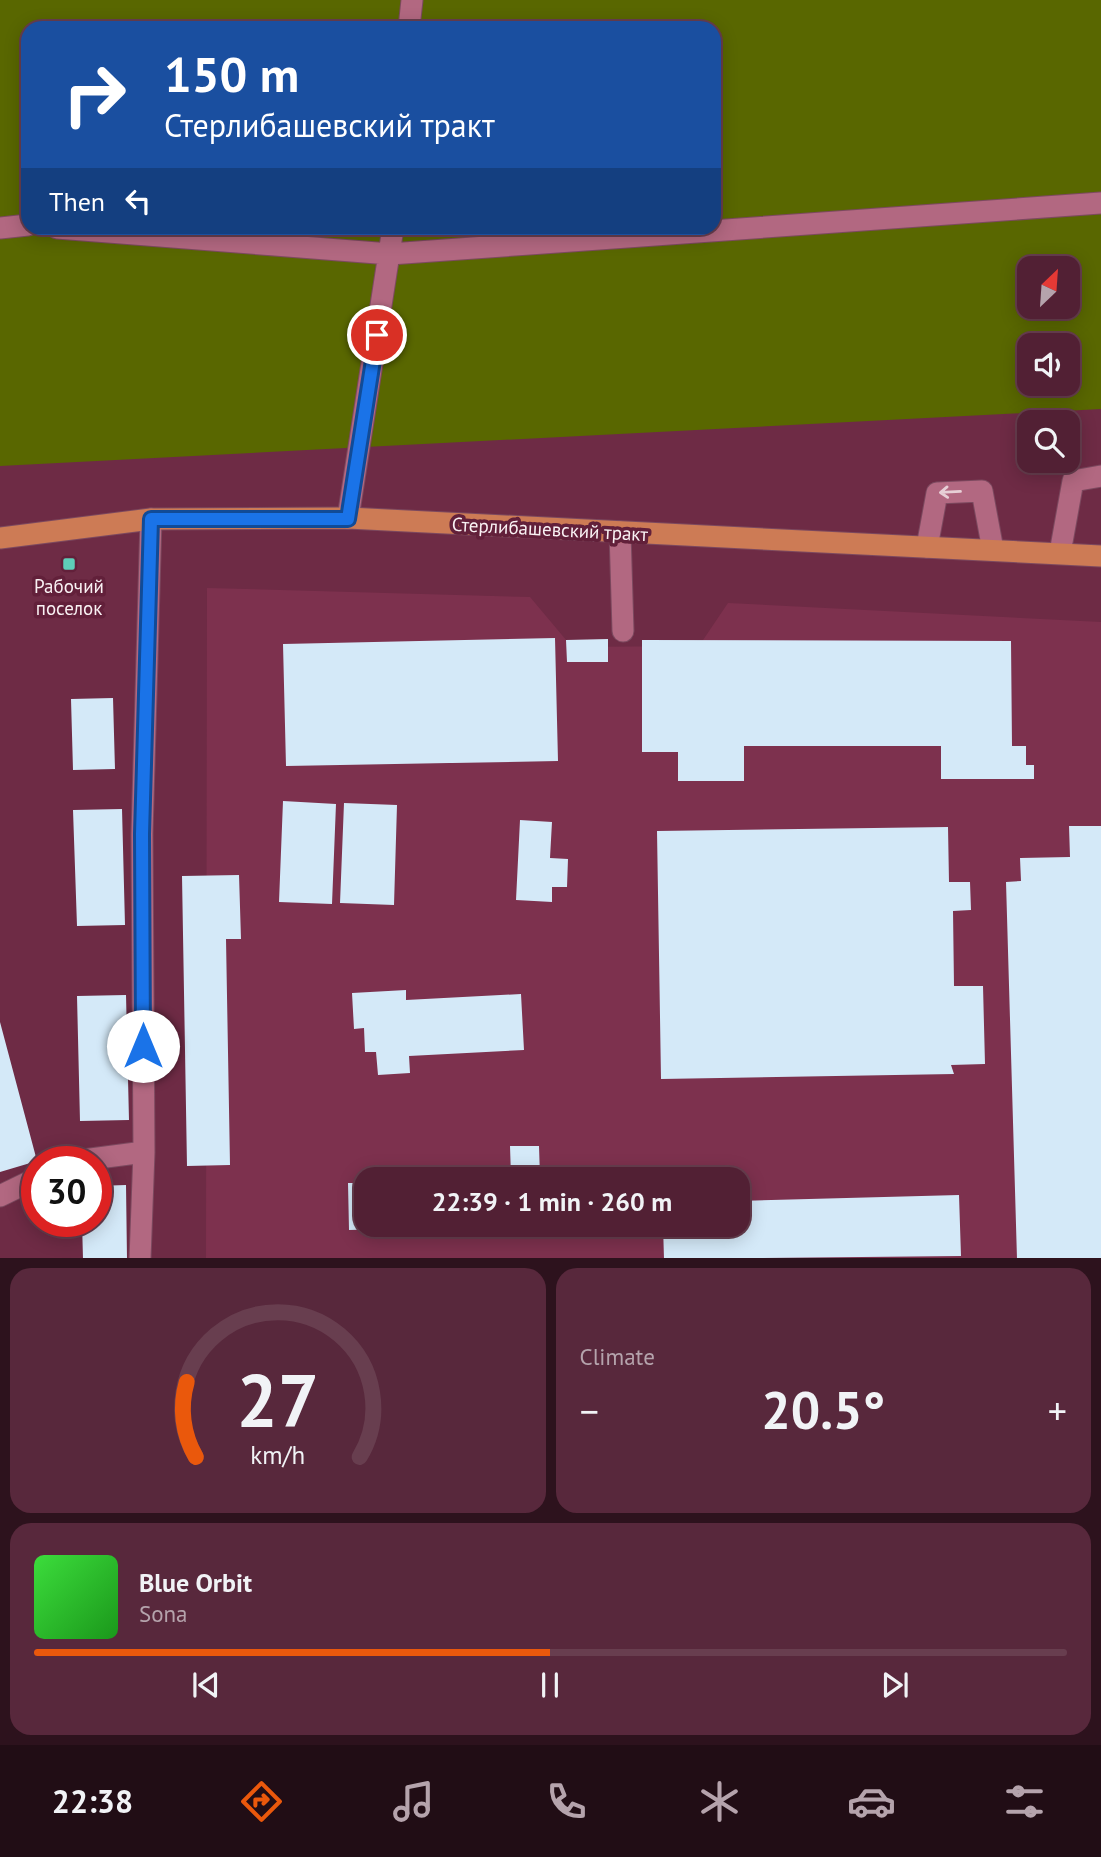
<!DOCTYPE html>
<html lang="en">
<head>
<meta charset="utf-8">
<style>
  :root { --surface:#522034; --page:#58283c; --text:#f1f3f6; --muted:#b5a3ac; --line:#683e4f; --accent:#ea580c }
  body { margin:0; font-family:"PT Sans",sans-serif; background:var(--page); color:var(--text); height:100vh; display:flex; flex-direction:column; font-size:26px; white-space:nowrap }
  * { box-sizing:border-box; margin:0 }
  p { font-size:23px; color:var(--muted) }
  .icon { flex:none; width:38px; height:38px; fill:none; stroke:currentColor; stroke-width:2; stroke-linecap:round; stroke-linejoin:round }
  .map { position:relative; height:1258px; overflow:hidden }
  .details { display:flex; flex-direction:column; gap:10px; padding:10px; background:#2d121d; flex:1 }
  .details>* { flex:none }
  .guide { position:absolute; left:21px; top:21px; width:700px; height:214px; border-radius:21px; box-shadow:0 4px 18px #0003,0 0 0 2px var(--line); background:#1a4fa0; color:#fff; overflow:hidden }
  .needle { width:46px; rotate:25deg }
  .controls { position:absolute; left:1017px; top:256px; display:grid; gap:14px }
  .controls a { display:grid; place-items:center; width:63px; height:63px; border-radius:14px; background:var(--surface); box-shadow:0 4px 18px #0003,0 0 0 2px var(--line); font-size:35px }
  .speed { position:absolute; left:21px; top:1146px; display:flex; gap:14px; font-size:35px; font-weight:700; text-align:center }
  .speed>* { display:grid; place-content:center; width:91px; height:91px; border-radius:50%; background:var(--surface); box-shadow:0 4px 18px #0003,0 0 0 2px var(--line); line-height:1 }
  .speed .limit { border:10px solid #d22; background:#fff; color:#111 }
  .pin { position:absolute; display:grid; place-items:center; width:60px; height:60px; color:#fff; margin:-30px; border:4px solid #fff; border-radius:50%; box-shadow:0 2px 7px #0007 }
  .me { position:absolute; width:77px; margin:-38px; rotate:0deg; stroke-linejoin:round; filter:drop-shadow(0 0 5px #0008) }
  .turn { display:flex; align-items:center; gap:24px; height:147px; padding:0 28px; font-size:32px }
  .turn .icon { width:91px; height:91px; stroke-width:2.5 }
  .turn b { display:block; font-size:49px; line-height:60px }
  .then { display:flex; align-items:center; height:66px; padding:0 28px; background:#0003; gap:14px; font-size:26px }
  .big { font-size:52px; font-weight:800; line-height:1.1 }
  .details .widget { flex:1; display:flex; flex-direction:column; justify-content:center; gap:10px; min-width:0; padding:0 24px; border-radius:21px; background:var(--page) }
  .details .dial { align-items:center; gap:0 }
  .dial svg { height:182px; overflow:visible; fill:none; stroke:var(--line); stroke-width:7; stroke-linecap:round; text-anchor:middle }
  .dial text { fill:var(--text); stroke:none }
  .song { display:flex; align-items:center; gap:21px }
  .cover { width:84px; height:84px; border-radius:10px; background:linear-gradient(135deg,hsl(120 70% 55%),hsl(120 70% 35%)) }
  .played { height:7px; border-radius:4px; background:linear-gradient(90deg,var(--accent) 50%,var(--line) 50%) }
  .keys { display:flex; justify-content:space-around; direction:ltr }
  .heat { display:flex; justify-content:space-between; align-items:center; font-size:38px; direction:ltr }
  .details .tiles { flex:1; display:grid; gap:10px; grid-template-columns:1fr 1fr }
  .widget:last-child { grid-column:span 2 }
  .trip { position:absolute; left:354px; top:1167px; width:396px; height:70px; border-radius:21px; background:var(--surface); box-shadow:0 4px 18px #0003,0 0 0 2px var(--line); font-weight:800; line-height:70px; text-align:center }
  .menu { display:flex; height:112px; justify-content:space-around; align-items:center; background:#210d15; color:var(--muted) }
  .menu .icon { width:49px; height:49px }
  .menu .active { color:var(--accent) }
  .menu b { font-size:32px; color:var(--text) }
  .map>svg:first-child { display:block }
</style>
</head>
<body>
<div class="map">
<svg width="1101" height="1259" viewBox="0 0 1101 1259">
  <rect width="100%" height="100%" fill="#6e2b45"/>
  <path fill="#7d314e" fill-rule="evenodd" d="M 207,588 L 530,597 L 572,647 L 699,646 L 728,603 L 1101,622 L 1101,1258 L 206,1259 ZM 366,1180 L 737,1180 L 737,1225 L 366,1225 Z"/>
  <path fill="#596700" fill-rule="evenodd" d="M 0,0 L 1101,0 L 1101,409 L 0,466 ZM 28,28 L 714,28 L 714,228 L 28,228 ZM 1029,268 L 1068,268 L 1068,306 L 1029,306 ZM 1029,345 L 1068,345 L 1068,383 L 1029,383 Z"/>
  <path fill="#d4e9f8" d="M 555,638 L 558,761 L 286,766 L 283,644 Z
    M 608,639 L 608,662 L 567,662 L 566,640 Z
    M 642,640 L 1011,641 L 1012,746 L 1026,746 L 1026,765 L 1034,765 L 1034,779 L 941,779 L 941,746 L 744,746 L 744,781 L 678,781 L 678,752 L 642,752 Z
    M 113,698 L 115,769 L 73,770 L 71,699 Z
    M 283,801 L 336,804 L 332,904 L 279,902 Z
    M 344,803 L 397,805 L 394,905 L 340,903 Z
    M 122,809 L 125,925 L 77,926 L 73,810 Z
    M 520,820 L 552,822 L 550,858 L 568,859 L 567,887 L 552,887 L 552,902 L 516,900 Z
    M 1069,826 L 1101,826 L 1101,1259 L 1017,1259 L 1006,882 L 1021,881 L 1020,858 L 1070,857 Z
    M 948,827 L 949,882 L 970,882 L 971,910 L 953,911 L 954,986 L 983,986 L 985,1064 L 951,1065 L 954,1074 L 661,1079 L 657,831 Z
    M 239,875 L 241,939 L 226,939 L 230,1165 L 187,1166 L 182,876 Z
    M 406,990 L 406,1000 L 521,994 L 524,1050 L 409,1056 L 410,1073 L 378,1075 L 376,1052 L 365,1052 L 364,1028 L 354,1029 L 352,993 Z
    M 126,995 L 129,1120 L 80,1121 L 77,996 Z
    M 0,1022 L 37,1161 L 0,1172 Z
    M 510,1146 L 539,1146 L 540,1177 L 511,1177 Z
    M 348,1183 L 366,1183 L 366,1225 L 473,1227 L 349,1230 Z
    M 126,1185 L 127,1259 L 83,1259 L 82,1222 L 96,1222 L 96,1186 Z
    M 959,1195 L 961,1256 L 664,1259 L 663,1225 L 737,1225 L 737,1201 Z"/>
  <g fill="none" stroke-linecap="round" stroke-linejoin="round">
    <defs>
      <path id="minor" d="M 409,28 L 412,0
        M 0,228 L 28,225
        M 57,228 L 390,254 L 1101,203
        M 348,518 L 393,228
        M 620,532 L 623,631
        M 927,547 L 937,493 L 982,491 L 993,550
        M 1060,553 L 1073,481 L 1101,476
        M 68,1162 L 144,1152
        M 0,1196 L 37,1178
        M 140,1259 L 144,1152 L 142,834 L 151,519"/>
      <path id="major" d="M 0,538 L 151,519 L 348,518 L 1101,556"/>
    </defs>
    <use href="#minor" stroke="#7c495f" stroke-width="23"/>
    <use href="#major" stroke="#7c495f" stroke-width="23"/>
    <use href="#minor" stroke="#b26881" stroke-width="21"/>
    <use href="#major" stroke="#cd7b55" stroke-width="21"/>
  </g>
  <defs><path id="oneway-shaft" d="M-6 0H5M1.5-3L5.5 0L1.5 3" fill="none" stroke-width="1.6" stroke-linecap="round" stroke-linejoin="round" transform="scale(1.75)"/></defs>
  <use stroke="#e7cfd6" href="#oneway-shaft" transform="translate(950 492) rotate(177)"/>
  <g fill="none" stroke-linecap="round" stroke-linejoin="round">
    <defs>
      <path id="route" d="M 143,1046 L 142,834 L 151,519 L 348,519 L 377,335"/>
    </defs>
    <use href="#route" stroke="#114b97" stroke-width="18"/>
    <use href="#route" stroke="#1a73e8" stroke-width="12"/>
  </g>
  <rect fill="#5eceb8" stroke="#62203a" stroke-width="2.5" x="62" y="557" width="14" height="14" rx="3.5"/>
  <g text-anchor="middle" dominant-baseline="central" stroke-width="7" stroke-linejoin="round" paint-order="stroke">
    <g font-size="19" fill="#f9f1f3" stroke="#62203a">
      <text transform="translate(550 529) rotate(3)">Стерлибашевский тракт</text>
    </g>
    <g font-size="19" fill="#f9f1f3" stroke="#62203a">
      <text x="69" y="586">Рабочий<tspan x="69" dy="22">поселок</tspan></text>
    </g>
  </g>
</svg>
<div class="controls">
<a><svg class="needle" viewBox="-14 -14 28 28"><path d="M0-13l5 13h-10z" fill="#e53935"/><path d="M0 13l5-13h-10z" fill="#b5a3ac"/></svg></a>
<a><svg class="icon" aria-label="sound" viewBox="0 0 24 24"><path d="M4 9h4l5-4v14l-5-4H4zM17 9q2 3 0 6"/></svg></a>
<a><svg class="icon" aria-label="search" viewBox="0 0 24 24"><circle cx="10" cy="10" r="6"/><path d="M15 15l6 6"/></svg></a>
</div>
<div class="speed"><div class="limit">30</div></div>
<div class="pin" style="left:377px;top:335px;background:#d93025"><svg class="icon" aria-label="arrive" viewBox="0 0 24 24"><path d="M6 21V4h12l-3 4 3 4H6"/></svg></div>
<svg class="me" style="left:143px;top:1046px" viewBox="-20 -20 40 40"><circle r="19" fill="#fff"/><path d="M0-13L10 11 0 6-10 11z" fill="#1a73e8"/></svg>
<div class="trip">22:39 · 1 min · 260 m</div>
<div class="guide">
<div class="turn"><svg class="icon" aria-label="right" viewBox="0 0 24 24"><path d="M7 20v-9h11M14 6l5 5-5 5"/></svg><div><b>150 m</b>Стерлибашевский тракт</div></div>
<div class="then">Then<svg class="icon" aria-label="left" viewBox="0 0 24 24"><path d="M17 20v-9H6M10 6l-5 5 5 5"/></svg></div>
</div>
</div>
<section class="details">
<div class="tiles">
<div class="widget dial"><svg viewBox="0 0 100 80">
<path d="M14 69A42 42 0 1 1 86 69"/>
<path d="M14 69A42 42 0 0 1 10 36" stroke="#ea580c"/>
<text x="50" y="56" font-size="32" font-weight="700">27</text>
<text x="50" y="72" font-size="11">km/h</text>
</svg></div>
<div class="widget"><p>Climate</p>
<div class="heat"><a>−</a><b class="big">20.5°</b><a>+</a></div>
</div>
<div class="widget">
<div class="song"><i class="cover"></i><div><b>Blue Orbit</b><p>Sona</p></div></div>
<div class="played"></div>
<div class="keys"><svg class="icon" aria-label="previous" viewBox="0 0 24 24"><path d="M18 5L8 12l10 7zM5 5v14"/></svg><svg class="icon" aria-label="pause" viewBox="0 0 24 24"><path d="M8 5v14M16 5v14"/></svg><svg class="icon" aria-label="next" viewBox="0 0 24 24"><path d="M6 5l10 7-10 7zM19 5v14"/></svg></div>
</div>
</div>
</section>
<nav class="menu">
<b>22:38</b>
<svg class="icon active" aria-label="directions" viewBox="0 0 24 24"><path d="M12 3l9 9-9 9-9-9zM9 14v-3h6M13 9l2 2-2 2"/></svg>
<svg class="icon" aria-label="music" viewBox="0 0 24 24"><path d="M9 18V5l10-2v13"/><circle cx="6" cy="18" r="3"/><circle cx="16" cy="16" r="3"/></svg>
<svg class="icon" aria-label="phone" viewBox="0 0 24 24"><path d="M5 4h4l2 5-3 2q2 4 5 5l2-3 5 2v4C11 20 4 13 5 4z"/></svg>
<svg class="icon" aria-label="climate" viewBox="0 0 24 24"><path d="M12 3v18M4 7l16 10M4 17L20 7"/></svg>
<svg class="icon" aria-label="car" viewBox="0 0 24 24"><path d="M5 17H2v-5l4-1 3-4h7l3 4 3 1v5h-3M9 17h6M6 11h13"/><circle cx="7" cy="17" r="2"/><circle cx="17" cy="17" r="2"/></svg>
<svg class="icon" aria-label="filters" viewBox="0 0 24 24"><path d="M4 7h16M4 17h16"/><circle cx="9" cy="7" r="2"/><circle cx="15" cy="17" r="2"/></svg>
</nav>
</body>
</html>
